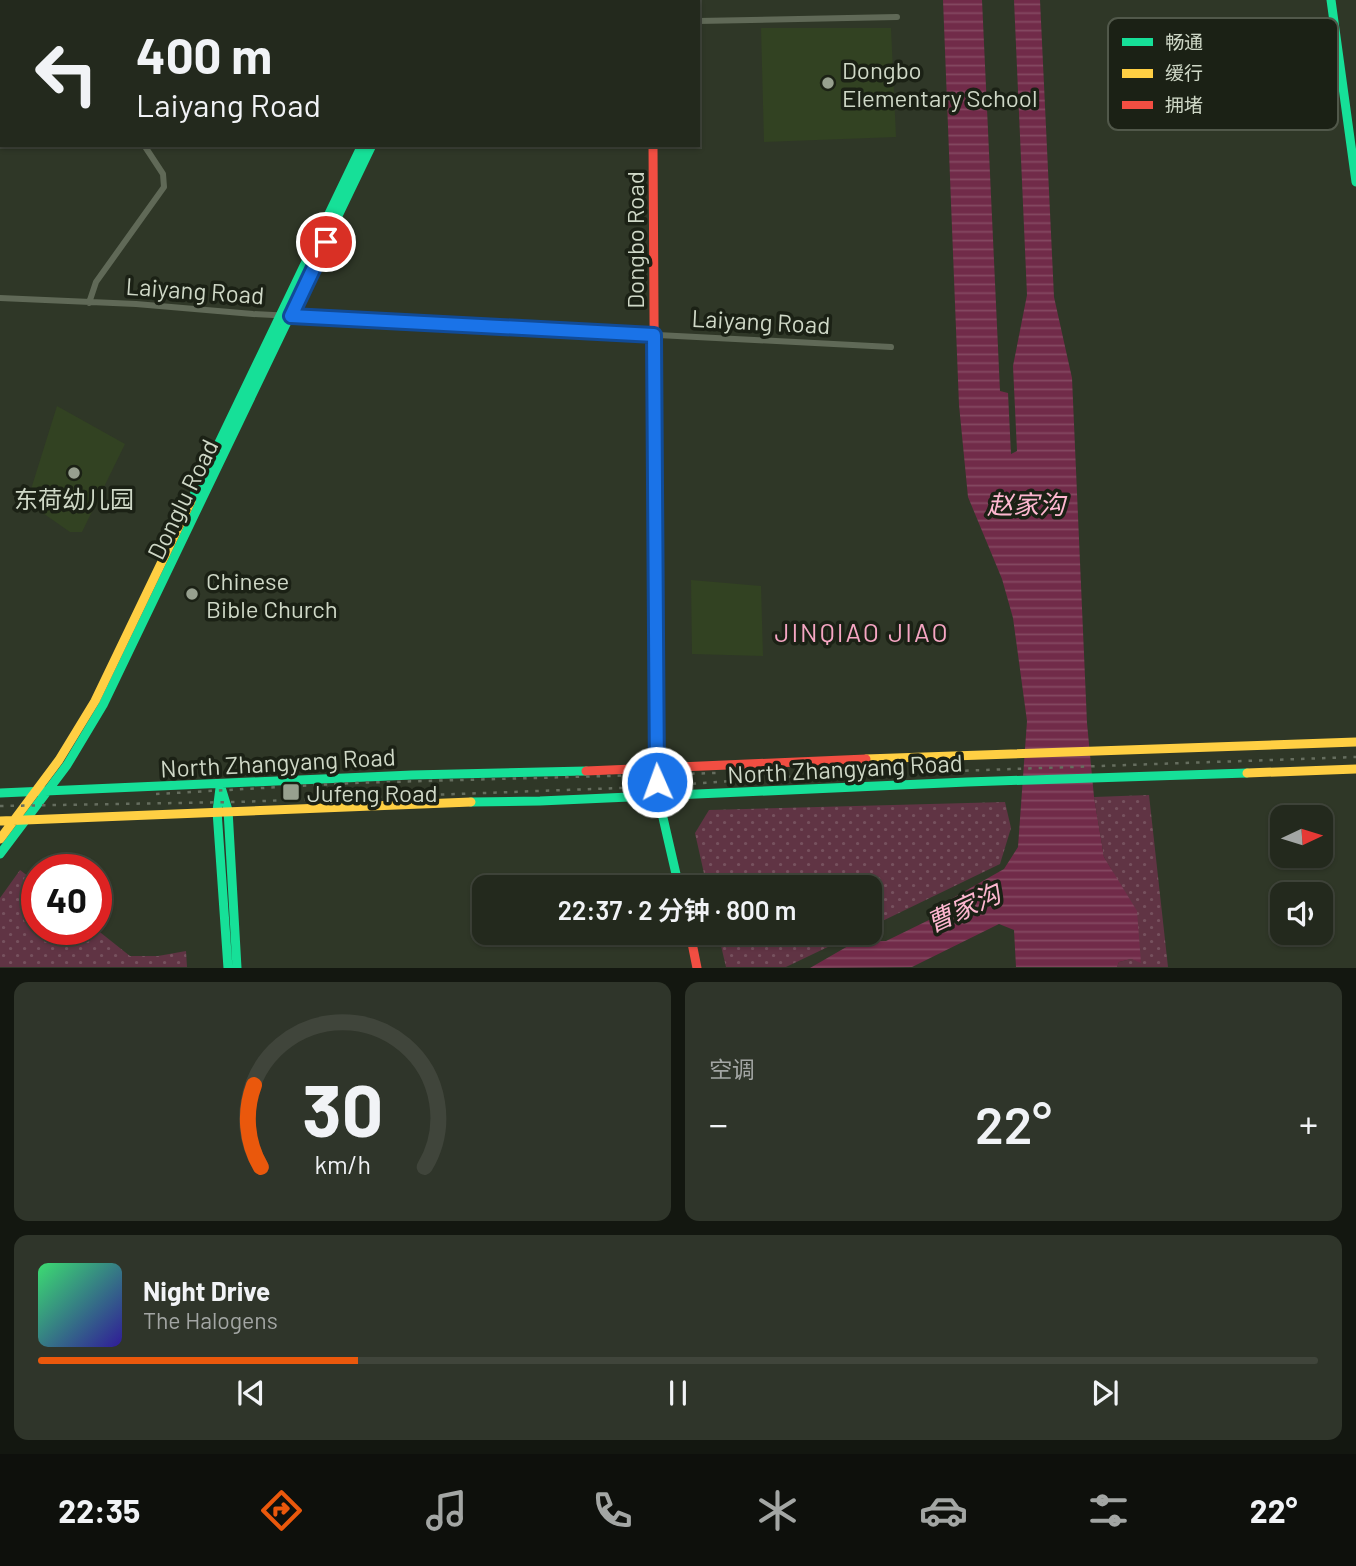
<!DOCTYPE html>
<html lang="zh">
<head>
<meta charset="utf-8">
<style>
  :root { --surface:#23291d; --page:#2f352a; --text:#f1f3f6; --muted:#a3a6a4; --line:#40453b; --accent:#ea580c }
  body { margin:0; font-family:Barlow,"Noto Sans SC",sans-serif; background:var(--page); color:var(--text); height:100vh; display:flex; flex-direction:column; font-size:26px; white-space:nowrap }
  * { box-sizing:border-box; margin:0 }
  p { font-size:23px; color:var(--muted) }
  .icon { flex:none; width:38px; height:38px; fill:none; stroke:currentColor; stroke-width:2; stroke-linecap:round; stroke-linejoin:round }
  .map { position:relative; height:968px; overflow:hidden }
  .side { display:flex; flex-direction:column; gap:14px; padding:14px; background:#131710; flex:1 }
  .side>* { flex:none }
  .banner { position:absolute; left:0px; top:0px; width:700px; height:147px; box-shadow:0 2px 5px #0004,0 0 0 2px var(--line); background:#23291d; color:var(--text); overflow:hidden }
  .needle { width:46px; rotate:86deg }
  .buttons { position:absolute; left:1270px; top:805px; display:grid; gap:14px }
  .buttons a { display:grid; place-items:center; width:63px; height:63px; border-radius:14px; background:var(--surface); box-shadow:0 2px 5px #0004,0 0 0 2px var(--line); font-size:35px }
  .speed { position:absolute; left:21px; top:854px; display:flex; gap:14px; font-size:35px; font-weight:700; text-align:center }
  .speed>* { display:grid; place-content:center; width:91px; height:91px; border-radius:50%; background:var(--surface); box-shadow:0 2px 5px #0004,0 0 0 2px var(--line); line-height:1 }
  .speed .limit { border:10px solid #d22; background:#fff; color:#111 }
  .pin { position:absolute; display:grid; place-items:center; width:60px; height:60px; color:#fff; margin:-30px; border:4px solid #fff; border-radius:50%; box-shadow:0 2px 7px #0007 }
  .me { position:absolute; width:77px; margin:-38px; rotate:358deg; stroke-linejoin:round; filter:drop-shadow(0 0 5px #0008) }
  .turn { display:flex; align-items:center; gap:24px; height:147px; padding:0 21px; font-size:32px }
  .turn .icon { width:91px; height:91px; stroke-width:2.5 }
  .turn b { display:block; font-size:49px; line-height:60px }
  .big { font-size:52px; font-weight:600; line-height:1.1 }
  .side .tile { flex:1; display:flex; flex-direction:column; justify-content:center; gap:10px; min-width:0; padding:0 24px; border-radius:14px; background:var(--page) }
  .side .dial { align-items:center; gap:0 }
  .dial svg { height:182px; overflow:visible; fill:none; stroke:var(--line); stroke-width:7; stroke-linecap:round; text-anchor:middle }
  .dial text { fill:var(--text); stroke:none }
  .song { display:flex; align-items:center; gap:21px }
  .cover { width:84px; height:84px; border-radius:10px; background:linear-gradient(135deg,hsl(140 70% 55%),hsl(250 70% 35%)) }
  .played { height:7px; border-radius:4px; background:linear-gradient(90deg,var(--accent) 25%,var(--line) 25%) }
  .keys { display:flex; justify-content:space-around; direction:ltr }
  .heat { display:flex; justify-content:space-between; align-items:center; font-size:38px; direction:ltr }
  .side .tiles { flex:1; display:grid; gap:14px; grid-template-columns:1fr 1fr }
  .tile:last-child { grid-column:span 2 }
  .trip { position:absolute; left:472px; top:875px; width:410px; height:70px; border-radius:14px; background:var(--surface); box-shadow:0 2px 5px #0004,0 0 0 2px var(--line); font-weight:600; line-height:70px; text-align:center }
  .menu { display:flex; height:112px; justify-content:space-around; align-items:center; background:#0e100c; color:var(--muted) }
  .menu .icon { width:49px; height:49px }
  .menu .active { color:var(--accent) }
  .menu b { font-size:32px; color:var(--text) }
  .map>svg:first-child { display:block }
</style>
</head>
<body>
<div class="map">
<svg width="1356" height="968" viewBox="0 0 1356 968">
  <defs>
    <pattern id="park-dots" width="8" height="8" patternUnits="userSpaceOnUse" patternTransform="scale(1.75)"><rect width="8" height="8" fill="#603444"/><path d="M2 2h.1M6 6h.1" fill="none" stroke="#76515e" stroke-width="1.8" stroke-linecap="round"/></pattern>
    <pattern id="water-rules" width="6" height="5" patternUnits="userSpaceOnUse" patternTransform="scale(1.75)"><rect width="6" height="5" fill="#712b49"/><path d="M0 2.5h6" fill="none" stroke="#844962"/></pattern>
  </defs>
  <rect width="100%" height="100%" fill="#2f3727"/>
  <path fill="#324222" d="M 761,28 L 891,28 L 896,137 L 764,142 Z
    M 57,406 L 125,444 L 82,532 L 70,532 L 27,502 Z
    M 691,580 L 761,586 L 763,656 L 692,654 Z"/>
  <path fill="url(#park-dots)" d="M 1149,795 L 1168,967 L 1117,967 L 1119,962 L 1131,959 L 1141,962 L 1113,872 L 1104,857 L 1094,797 Z
    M 1005,802 L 1011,828 L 1000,864 L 870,927 L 870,887 L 707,887 L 695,833 L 709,810 Z
    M 20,870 L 37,883 L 37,929 L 96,929 L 130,956 L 158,956 L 186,951 L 187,967 L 0,967 L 0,898 Z
    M 718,933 L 857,933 L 786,967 L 726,967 Z"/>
  <path fill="url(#water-rules)" d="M 943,0 L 982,0 L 1000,391 L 1008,393 L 1011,454 L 1017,451 L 1013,366 L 1027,295 L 1014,0 L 1040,0 L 1054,297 L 1072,378 L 1087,723 L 1094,797 L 1104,857 L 1137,911 L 1141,963 L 1131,959 L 1119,962 L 1117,967 L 1016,967 L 1014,930 L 999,924 L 912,967 L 810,968 L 855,942 L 886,941 L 931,919 L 937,907 L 1004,869 L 1018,847 L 1027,721 L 1013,618 L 1002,579 L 968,497 L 959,405 Z"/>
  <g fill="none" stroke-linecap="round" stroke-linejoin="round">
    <path stroke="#606957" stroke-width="6" d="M 698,21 L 897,17
      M 0,53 L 2,53
      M 0,298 L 136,304 L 253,314 L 891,347
      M 89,303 L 96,282 L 164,187 L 163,174 L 144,145"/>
    <path stroke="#16e098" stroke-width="9" d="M 439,0 L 439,2
      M 652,0 L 652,2
      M 1331,0 L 1356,182
      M 655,483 L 656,768 L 658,796 L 679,887
      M 191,501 L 362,145
      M 220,784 L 228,810 L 237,968
      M 220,788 L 217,811 L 228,968
      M 0,793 L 412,775 L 586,771
      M 471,802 L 540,801 L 967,782 L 1247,773
      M 0,854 L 67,765 L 103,705 L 372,145"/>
    <path stroke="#ffcf43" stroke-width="9" d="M 429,2 L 430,0
      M 866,759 L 1356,742
      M 1247,773 L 1356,769
      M 0,821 L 471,802
      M 0,839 L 59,760 L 95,701 L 191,501"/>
    <path stroke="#f24e42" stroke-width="9" d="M 653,145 L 655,483
      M 586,771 L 866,759
      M 690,933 L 697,968"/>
    <path stroke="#656d5e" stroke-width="2.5" stroke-dasharray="3.5 7" stroke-linecap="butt" d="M 156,794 L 352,783 L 716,773
      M 0,806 L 235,802 L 649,787 L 785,777 L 1356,757"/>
  </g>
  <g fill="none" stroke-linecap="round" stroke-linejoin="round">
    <defs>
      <path id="route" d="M 326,242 L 291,316 L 654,335 L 657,782"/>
    </defs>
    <use href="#route" stroke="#114b97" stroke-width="18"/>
    <use href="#route" stroke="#1a73e8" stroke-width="12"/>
  </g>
  <g fill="#97a08f" stroke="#1b2115" stroke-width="2.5">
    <circle cx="828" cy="83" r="7"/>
    <circle cx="74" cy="473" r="7"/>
    <circle cx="192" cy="594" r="7"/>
    <rect x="282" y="783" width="18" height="18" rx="3.5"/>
  </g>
  <g text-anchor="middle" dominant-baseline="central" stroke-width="7" stroke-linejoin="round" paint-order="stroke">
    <g font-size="24" fill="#cfd8c7" stroke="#1b2115" text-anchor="start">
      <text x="842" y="69">Dongbo<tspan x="842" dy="28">Elementary School</tspan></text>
      <text x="74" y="498" text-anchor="middle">东荷幼儿园</text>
      <text x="206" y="580">Chinese<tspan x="206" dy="28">Bible Church</tspan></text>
      <text x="307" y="792">Jufeng Road</text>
    </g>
    <g font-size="24" fill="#cfd8c7" stroke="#1b2115">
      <text transform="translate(634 240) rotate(-90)">Dongbo Road</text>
      <text transform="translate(195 290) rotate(4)">Laiyang Road</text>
      <text transform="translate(761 321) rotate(3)">Laiyang Road</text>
      <text transform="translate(182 499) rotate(-64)">Donglu Road</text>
      <text transform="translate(278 762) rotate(-3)">North Zhangyang Road</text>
      <text transform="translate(845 768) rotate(-3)">North Zhangyang Road</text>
    </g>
    <g font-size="26" font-style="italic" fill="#feb7d0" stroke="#1b2115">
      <text x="1026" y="503">赵家沟</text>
      <text transform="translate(963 907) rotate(-25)">曹家沟</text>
    </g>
    <g font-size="26" letter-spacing="2" fill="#f6a6c3" stroke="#1b2115">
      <text x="862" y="631">JINQIAO JIAO</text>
    </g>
  </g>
  <rect x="1108" y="18" width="230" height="112" rx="10" fill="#1b2115" stroke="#51584a" stroke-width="2"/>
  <rect x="1122" y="38" width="31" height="8" fill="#16e098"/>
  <rect x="1122" y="69" width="31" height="9" fill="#ffcf43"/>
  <rect x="1122" y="101" width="31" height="8" fill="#f24e42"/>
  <g font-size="19" fill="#cfd8c7">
    <text x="1165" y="49">畅通</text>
    <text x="1165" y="80">缓行</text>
    <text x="1165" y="112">拥堵</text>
  </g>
</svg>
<div class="buttons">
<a><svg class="needle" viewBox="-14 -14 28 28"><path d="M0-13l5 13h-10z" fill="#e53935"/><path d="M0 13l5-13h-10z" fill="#a3a6a4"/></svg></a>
<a><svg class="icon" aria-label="sound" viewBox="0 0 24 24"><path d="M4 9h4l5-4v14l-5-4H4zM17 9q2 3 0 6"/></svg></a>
</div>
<div class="speed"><div class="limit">40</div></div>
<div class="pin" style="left:326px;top:242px;background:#d93025"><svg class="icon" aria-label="arrive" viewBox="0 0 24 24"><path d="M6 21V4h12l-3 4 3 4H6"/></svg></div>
<svg class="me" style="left:657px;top:782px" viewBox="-20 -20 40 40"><circle r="17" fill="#1a73e8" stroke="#fff" stroke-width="3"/><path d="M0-11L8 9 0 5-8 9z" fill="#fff"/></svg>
<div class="trip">22:37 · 2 分钟 · 800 m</div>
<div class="banner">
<div class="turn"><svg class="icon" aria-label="left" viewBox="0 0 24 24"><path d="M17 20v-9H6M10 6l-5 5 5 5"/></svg><div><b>400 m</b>Laiyang Road</div></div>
</div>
</div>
<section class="side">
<div class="tiles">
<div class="tile dial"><svg viewBox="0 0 100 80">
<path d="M14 69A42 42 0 1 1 86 69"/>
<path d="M14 69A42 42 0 0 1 11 33" stroke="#ea580c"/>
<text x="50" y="56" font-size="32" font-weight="700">30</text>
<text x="50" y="72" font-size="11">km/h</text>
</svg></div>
<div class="tile"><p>空调</p>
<div class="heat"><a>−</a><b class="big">22°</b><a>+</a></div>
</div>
<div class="tile">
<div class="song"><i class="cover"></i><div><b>Night Drive</b><p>The Halogens</p></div></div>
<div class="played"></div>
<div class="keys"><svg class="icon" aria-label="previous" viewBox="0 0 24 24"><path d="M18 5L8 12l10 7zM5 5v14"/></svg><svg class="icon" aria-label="pause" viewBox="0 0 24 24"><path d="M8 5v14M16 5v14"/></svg><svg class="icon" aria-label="next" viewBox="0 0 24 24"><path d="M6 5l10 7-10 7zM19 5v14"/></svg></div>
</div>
</div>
</section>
<nav class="menu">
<b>22:35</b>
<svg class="icon active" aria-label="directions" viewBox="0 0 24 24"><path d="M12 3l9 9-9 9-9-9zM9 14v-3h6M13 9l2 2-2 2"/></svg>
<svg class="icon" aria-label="music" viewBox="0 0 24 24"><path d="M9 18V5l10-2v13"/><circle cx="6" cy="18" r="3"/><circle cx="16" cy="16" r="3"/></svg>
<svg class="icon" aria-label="phone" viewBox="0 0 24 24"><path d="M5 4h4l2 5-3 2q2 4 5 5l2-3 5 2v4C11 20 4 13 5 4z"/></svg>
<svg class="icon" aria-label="climate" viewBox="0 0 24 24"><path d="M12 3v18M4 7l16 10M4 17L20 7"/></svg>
<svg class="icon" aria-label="car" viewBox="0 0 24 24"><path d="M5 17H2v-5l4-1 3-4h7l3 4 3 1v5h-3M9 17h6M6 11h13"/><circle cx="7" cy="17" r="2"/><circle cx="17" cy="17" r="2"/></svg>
<svg class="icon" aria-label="filters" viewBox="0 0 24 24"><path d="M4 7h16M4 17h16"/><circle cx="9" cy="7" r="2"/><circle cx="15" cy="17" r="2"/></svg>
<b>22°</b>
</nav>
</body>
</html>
